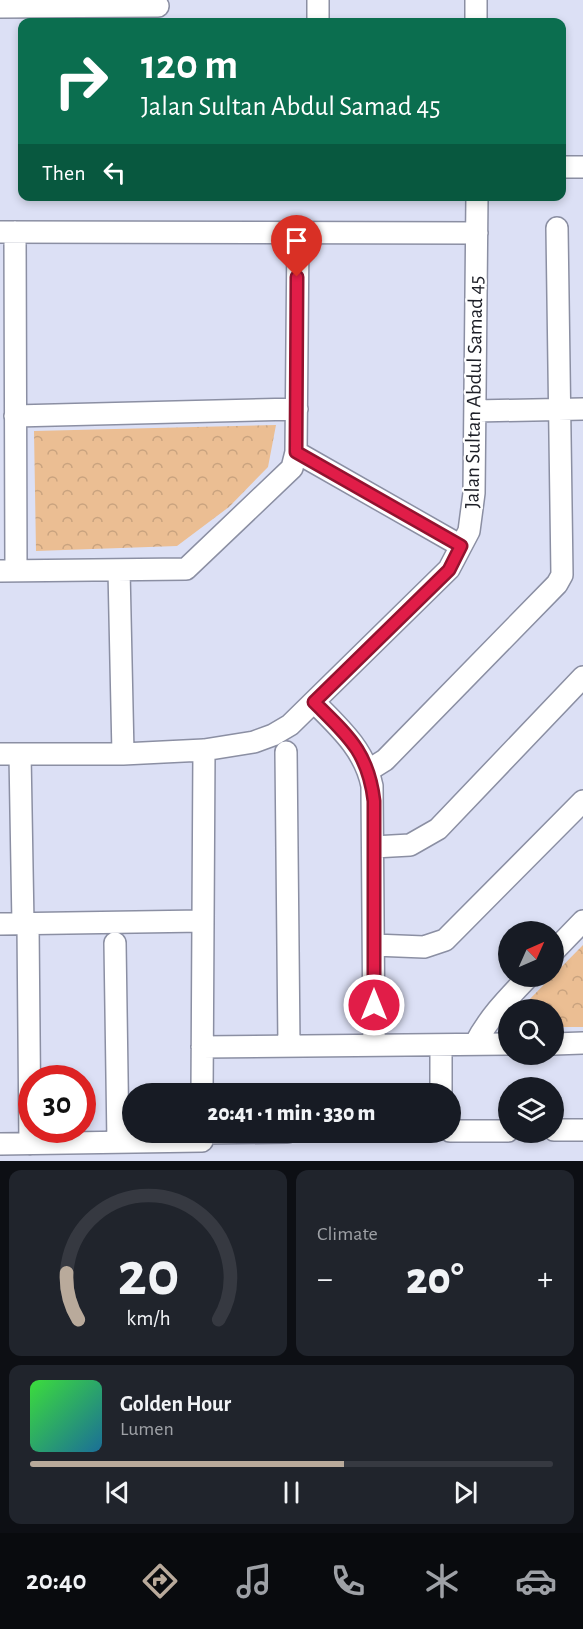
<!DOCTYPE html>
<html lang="en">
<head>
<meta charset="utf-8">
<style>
  :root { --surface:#171b24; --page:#20242c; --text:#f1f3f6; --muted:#9ea1a6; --line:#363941; --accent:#b9aa9b }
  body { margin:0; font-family:"Alegreya Sans",sans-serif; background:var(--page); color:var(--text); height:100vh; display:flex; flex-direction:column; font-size:22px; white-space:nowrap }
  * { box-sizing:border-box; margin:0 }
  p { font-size:20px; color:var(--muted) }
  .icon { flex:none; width:33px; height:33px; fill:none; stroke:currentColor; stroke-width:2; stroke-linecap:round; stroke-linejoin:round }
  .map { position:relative; height:1161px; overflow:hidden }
  .sheet { display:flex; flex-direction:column; gap:9px; padding:9px; background:#0d0f14; flex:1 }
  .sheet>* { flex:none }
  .guide { position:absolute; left:18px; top:18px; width:548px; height:183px; border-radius:12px; box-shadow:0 3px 9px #0003; background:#0b6e4f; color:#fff; overflow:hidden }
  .needle { width:39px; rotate:45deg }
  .controls { position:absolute; left:498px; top:921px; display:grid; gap:12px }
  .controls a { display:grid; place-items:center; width:66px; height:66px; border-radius:50%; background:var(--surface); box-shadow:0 3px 9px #0003; font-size:30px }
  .speed { position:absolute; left:18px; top:1065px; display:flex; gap:12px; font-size:30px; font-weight:700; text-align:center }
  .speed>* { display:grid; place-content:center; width:78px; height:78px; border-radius:50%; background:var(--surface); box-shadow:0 3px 9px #0003; line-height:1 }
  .speed .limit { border:9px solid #d22; background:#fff; color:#111 }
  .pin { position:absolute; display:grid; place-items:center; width:51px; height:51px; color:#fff; margin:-62px -26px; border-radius:50% 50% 50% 0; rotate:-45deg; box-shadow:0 0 6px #0007 }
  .pin .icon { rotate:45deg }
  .me { position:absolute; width:66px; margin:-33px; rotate:0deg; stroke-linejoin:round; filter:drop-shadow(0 0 4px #0008) }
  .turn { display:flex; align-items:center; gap:21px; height:126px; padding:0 24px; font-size:27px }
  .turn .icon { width:78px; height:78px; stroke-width:2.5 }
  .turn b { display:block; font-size:42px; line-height:51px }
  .then { display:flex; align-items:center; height:57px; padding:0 24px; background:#0003; gap:12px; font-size:22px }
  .big { font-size:45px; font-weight:800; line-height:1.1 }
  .sheet .tile { flex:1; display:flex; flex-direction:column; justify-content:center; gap:9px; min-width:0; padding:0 21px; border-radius:12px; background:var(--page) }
  .sheet .dial { align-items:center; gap:0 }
  .dial svg { height:156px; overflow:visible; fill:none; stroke:var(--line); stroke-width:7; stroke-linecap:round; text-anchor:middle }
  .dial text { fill:var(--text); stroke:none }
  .song { display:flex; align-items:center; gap:18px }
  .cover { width:72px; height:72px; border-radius:9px; background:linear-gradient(135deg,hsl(120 70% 55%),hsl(200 70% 35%)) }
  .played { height:6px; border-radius:3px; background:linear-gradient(90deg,var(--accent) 60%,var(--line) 60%) }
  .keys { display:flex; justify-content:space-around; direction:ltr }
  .heat { display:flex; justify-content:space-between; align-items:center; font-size:33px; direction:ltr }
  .sheet .tiles { flex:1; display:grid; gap:9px; grid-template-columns:1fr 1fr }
  .tile:last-child { grid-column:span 2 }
  .trip { position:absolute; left:122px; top:1083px; width:339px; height:60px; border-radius:30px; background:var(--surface); box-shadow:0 3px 9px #0003; font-weight:800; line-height:60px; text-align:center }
  .tab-bar { display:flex; height:96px; justify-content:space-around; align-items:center; background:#090b0e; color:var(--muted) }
  .tab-bar .icon { width:42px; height:42px }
  .tab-bar .current { color:var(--accent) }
  .tab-bar b { font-size:27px; color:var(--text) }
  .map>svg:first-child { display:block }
</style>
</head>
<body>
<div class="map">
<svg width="583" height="1161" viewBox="0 0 583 1161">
  <defs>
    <pattern id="park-crowns" width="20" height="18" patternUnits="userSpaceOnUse" patternTransform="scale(1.5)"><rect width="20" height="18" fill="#ebbe93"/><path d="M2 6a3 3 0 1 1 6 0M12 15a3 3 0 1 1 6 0" fill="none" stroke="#c9a37f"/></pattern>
  </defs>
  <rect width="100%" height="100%" fill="#dce0f5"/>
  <path fill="url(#park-crowns)" d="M 276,425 L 268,467 L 229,507 L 177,546 L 36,551 L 34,431 Z
    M 583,945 L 583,1027 L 554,1027 L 554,1010 L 520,1009 Z"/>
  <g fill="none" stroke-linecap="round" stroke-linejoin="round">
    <defs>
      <path id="minor" d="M 318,0 L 318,22
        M 476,0 L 476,22
        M 0,7 L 158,6
        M 561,167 L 583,167
        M 0,232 L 477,233
        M 15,232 L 16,571
        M 475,411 L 583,409
        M 15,416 L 297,409
        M 296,452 L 461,546
        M 119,570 L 123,754
        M 0,571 L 186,569 L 292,468 L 296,452 L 298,233
        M 314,702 C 339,727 365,750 372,786 L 374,1045
        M 286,752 L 289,1046
        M 0,754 L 123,754 L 204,750 L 254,742 L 273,735 L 290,725 L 449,569 L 469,531 L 474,493 L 477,196
        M 20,754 L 23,924
        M 369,770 L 385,760 L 557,584 L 562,575 L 557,228
        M 374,847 L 410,845 L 438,829 L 583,677
        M 0,924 L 203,921
        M 28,924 L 30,1144
        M 115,943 L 118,1142
        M 374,945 L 424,947 L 445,940 L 583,801
        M 554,951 L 583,921
        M 475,1044 C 489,1017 508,998 529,976
        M 554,1044 L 583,1043
        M 441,1045 L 441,1094
        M 202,1047 L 508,1044
        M 202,1094 L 204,750
        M 554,1130 L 583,1130
        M 450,1131 L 508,1131
        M 202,1133 L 287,1132
        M 0,1144 L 202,1141"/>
    </defs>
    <use href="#minor" stroke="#8b8fa3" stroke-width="24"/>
    <use href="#minor" stroke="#fff" stroke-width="21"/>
  </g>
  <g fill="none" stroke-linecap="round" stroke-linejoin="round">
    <defs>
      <path id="route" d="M 297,277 L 296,452 L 461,546 L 449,570 L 314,702 C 347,735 368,751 374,801 L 374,1005"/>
    </defs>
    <use href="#route" stroke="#92132f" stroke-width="15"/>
    <use href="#route" stroke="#e11d48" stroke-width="10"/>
  </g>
  <g text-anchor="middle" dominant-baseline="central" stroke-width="4.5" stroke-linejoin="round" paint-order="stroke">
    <g font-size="21" fill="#1d1f27" stroke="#fff">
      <text transform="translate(474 392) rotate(-89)">Jalan Sultan Abdul Samad 45</text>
    </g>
  </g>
</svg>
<div class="controls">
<a><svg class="needle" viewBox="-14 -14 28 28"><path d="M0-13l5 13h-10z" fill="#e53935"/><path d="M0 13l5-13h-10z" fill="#9ea1a6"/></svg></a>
<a><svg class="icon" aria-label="search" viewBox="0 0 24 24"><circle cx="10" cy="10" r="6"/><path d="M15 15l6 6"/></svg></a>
<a><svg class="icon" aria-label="layers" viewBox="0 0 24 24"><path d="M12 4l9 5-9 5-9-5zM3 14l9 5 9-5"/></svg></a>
</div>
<div class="speed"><div class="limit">30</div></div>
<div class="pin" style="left:297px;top:277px;background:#d93025"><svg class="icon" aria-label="arrive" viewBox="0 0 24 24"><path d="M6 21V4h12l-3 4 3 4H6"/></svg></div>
<svg class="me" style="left:374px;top:1005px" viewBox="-20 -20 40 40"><circle r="17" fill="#e11d48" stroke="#fff" stroke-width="3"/><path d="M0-11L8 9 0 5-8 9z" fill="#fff"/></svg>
<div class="trip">20:41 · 1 min · 330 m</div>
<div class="guide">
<div class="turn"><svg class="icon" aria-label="right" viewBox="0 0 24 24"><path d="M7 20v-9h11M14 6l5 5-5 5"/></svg><div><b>120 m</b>Jalan Sultan Abdul Samad 45</div></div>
<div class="then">Then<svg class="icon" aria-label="left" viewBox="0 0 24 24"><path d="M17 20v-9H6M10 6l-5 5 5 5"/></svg></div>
</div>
</div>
<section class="sheet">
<div class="tiles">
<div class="tile dial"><svg viewBox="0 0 100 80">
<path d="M14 69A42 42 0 1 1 86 69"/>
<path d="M14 69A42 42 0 0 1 8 45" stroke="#b9aa9b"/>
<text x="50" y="56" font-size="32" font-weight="700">20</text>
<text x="50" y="72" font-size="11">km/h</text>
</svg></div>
<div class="tile"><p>Climate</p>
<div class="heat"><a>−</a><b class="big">20°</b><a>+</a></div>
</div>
<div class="tile">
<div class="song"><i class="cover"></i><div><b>Golden Hour</b><p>Lumen</p></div></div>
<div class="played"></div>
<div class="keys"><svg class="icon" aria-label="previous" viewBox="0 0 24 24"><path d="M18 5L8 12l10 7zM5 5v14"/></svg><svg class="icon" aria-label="pause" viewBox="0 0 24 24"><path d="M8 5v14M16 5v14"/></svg><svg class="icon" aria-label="next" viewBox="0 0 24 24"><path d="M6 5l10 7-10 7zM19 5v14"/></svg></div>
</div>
</div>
</section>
<nav class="tab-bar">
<b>20:40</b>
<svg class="icon current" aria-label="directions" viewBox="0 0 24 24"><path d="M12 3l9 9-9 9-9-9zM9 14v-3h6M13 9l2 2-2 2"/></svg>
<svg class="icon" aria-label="music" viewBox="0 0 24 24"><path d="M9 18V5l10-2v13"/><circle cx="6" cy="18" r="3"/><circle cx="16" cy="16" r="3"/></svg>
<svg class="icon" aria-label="phone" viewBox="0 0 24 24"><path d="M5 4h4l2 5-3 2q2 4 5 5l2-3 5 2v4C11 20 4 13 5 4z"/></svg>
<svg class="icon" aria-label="climate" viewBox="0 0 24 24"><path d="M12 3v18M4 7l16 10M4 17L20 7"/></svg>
<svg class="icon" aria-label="car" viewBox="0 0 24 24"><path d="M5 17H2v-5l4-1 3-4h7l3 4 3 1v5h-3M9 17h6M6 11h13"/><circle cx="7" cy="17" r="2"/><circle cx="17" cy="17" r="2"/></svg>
</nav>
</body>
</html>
